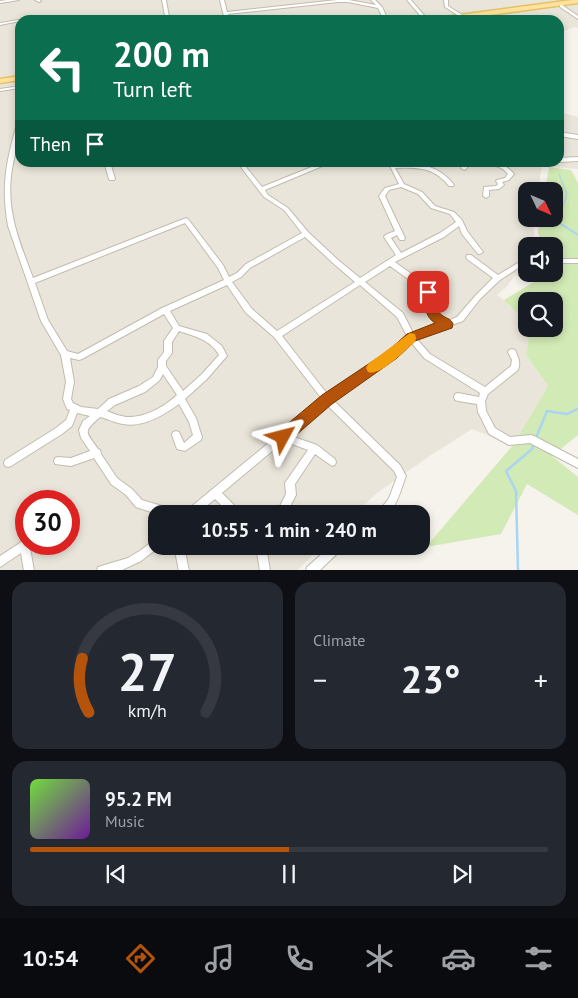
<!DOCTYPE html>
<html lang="en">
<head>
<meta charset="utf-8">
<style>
  :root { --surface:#171b24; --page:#242831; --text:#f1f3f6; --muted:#9ea1a6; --line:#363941; --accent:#b45309 }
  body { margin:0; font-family:"PT Sans",sans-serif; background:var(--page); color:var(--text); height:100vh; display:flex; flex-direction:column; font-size:19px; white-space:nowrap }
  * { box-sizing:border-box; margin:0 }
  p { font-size:16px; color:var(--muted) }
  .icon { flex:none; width:28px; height:28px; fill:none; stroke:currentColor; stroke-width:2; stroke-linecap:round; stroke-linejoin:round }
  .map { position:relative; height:570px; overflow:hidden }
  .details { display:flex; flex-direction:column; gap:12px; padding:12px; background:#0d0f14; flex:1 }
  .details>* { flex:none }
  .banner { position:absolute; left:15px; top:15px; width:549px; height:152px; border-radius:15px; box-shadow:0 2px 8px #0003; background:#0b6e4f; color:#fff; overflow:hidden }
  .needle { width:32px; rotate:134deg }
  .buttons { position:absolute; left:518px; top:182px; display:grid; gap:10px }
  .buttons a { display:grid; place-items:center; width:45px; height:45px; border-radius:10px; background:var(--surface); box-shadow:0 2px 8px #0003; font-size:25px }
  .speed { position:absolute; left:15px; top:490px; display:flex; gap:10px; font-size:25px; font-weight:700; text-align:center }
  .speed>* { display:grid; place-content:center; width:65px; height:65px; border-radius:50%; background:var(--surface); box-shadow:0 2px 8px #0003; line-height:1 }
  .speed .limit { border:8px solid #d22; background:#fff; color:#111 }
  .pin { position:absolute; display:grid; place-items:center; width:42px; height:42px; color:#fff; margin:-21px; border-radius:10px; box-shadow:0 2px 8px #0006 }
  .me { position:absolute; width:55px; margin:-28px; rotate:52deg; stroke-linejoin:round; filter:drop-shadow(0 0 4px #0008) }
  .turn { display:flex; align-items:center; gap:18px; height:105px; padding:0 15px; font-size:22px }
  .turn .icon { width:65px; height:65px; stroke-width:2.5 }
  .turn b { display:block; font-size:35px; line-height:42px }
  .then { display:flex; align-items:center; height:48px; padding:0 15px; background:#0003; gap:10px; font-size:19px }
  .big { font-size:38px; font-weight:700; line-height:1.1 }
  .details .tile { flex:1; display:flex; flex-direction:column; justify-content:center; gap:8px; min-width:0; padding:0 18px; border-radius:15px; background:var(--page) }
  .details .dial { align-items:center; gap:0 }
  .dial svg { height:130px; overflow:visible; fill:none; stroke:var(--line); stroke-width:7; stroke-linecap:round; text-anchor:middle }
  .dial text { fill:var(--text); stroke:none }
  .song { display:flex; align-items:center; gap:15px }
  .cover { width:60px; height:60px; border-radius:8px; background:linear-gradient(135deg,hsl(100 70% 55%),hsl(280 70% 35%)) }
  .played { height:5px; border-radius:2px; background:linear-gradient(90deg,var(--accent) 50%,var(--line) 50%) }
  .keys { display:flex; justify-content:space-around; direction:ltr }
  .heat { display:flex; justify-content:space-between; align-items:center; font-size:28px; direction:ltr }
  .details .tiles { flex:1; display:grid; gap:12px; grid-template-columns:1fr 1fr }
  .tile:last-child { grid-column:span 2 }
  .trip { position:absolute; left:148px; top:505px; width:282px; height:50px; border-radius:15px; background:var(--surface); box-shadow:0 2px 8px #0003; font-weight:700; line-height:50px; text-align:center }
  .tab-bar { display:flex; height:80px; justify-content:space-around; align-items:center; background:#090b0e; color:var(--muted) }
  .tab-bar .icon { width:35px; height:35px }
  .tab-bar .active { color:var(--accent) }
  .tab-bar b { font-size:22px; color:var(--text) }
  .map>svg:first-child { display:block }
</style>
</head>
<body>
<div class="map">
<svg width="578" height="571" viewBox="0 0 578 571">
  <rect width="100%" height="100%" fill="#f6f3ec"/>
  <path fill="#eae5da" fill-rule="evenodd" d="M 0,0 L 578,0 L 578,28 L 575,27 L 559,33 L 559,20 L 20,20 L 20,77 L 0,80 Z
    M 20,78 L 20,162 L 559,162 L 559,112 L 578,117 L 578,169 L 542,166 L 538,191 L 526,191 L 526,219 L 533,219 L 535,246 L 526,246 L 526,274 L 536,274 L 537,279 L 527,280 L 515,275 L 508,285 L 497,295 L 504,300 L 526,322 L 526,329 L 530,329 L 526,355 L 548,386 L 513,445 L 472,429 L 431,455 L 377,493 L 354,514 L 156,514 L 156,546 L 321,546 L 298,570 L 0,570 L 0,81 ZM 26,501 L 69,501 L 69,544 L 26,544 Z"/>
  <path fill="#d2eab5" d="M 549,167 L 571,170 L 578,183 L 578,435 L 552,456 L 578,477 L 578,515 L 527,484 L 501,534 L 426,547 L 513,445 L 548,386 L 526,355 L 530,329 L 554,329 L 554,301 L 526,301 L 526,322 L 504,300 L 547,274 L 554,274 L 554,246 L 541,246 L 538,232 L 540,219 L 554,219 L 554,191 L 545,191 Z"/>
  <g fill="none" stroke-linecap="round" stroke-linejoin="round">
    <path stroke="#a9d4f2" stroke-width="1" d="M 559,174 L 567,194 L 559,218"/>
    <path stroke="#a9d4f2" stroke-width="2" d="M 560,217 L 558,222 L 578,235"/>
    <path stroke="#a9d4f2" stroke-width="2.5" d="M 536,438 L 547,411 L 567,414 L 578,409
      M 518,571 L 516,491 L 506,471 L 532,449 L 534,443"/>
    <defs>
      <path id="minor" d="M 7,0 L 19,0 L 0,3 L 0,1 Z
        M 35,0 L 40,0 L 41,1 L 39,2 Z
        M 162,0 L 166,0 L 169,17 L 157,20 L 149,20 L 165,16 Z
        M 220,0 L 224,0 L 227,12 L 337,0 L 349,0 L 376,5 L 371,0 L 375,0 L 382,7 L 388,20 L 384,20 L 378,8 L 348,2 L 338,2 L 228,14 L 230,20 L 226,20 L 223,13 Z
        M 407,0 L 411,0 L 428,20 L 424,20 Z
        M 444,0 L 448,0 L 448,6 L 464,16 L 464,18 L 462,18 L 445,7 Z
        M 560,5 L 562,5 L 578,16 L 578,19 L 560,7 Z
        M 43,16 L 44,16 L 44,18 L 30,20 L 20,20 L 20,21 L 0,25 L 0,23 Z
        M 20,86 L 20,88 L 0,91 L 0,89 Z
        M 20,122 C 20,141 13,158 11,176 C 7,214 20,243 33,278 L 186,218 L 188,219 L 223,265 L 229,277 L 237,273 L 246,264 L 302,233 L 284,210 L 264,197 L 237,162 L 242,162 L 262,187 L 324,162 L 332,162 L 265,190 L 268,195 L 288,208 L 308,232 L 338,260 L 360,278 L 396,255 L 384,237 L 385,235 L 395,231 L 379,196 L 385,188 L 399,184 L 388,162 L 392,162 L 393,164 C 418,163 438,164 454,185 L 453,186 L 449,186 C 434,167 418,167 395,168 L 404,184 L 422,192 L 435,206 L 454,212 L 462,220 L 467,231 L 483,252 L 480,254 L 478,254 L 462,234 L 459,226 L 444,237 L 395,262 C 406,271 420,278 429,289 C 439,300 425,309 447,321 L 457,317 L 476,295 L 493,278 L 467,259 L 466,257 L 467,255 L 471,255 L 498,275 L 526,258 L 526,263 L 500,280 L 480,299 L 463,321 L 416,338 L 430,354 L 485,387 L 511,366 L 512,360 L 508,352 L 509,350 L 512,349 L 515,350 C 518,357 521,362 518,370 L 488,394 L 485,401 L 486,411 L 495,428 L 510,437 L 531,435 L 534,436 L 578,459 L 578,468 L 530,443 L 509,445 L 489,434 L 478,412 L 477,404 L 458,401 L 455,400 L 454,397 L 455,394 L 458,393 L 479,397 L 480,393 L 424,358 L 411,342 L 395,356 L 333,400 L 400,465 L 406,476 C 401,489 398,503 389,514 L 377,514 L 389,498 L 397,477 L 394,471 L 327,405 L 291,436 L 317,445 L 335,459 L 336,462 L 335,465 L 332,466 L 315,454 L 295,484 L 296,495 L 286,514 L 276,514 L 286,494 L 285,483 L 287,480 L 308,450 L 284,441 L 222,493 L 240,511 L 242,514 L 230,514 L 215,499 L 197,514 L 184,514 L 186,511 L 322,399 L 274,337 L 246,313 L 227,285 L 170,311 L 179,326 L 207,334 L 222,346 L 227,356 L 207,379 L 185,399 L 196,418 L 202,437 L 201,440 L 185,451 L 177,449 L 172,435 L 173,432 L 176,431 L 179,432 L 184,443 L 193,435 L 189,422 L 179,404 C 164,415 143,428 123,424 C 115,423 108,419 100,417 C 82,433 86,431 98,449 L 100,450 L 101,454 L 117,478 L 132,489 L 142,500 L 162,506 L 167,511 L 169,514 L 157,514 L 136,507 L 126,495 L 111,484 L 94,458 L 71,466 L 55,464 L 54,461 L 55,458 L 58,457 L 71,458 L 90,451 L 81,438 L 79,430 L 83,421 L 90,416 L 77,413 L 72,426 L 62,434 L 11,466 L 8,467 L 5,466 L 4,463 L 5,460 L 56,428 L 66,420 L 70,410 L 67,409 L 63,399 L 66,382 L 61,355 L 41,321 L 8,226 C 1,186 6,162 17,124 ZM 401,187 L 418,194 L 431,208 L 450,214 L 456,222 L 440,233 L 401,253 L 391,238 L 397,235 L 400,240 L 404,240 L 405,238 L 385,196 L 389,190 ZM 185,223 L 218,268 L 224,280 L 162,308 L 78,354 L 67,351 L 48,320 L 35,283 ZM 305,237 L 334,264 L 355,282 L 277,331 L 252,309 L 232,282 L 241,277 L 250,268 ZM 390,266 L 419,287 L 425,293 L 426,308 L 433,320 L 440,323 L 413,333 L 403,313 L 365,282 ZM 360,285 L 397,317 L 407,336 L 389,352 L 328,395 L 282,336 ZM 164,314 L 173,328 L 164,341 L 164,352 L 158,360 L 158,367 L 153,377 L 139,386 L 109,399 L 98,409 L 81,407 L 73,403 L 71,399 L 74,382 L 70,358 L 79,360 L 82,359 ZM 179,331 C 194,336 211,340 219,355 L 202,374 L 183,391 L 166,366 L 166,361 L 172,353 L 172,342 ZM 163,374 L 177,395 C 164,407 145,418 126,417 C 120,416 113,414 107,411 L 115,405 L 145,392 L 159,381 Z
        M 559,132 L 578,135 L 578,139 L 559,136 Z
        M 578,157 L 578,161 L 559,162 L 559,158 Z
        M 104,162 L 110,162 L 115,179 L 114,180 L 110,180 L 109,179 Z
        M 451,162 L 457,162 L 457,163 L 454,165 Z
        M 463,162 L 469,162 L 469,165 L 466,169 L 464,170 L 461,168 Z
        M 488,162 C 499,162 506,165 514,174 L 509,180 L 502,182 L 504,185 L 499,189 L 489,190 L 489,196 L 486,198 L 483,196 L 484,187 L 496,186 L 498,184 L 496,181 L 497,180 L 505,178 L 508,174 L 503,169 Z
        M 554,259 L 578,259 L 578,263 L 554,263 Z
        M 26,539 L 26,544 L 32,544 L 30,548 L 34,571 L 24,571 L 21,553 L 0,567 L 0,556 Z
        M 156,539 L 156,546 L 160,546 L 159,547 L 141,561 L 124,569 L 121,571 L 97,571 L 98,567 L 128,558 L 141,550 L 153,541 Z
        M 174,546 L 184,546 L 189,571 L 179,571 Z
        M 256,546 L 266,546 L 270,571 L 260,571 Z
        M 331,546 L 344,546 L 342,549 L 319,571 L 306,571 L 307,567 Z"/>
      <path id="primary" d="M 572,0 L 578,0 L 578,3 L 452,20 L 434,20 L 437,18 Z
        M 20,76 L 20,80 L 0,83 L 0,79 Z"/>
    </defs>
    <use href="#minor" stroke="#c2bbae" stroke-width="2"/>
    <use href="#primary" stroke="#e6c16a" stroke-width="3"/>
    <use href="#minor" fill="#fff" fill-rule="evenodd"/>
    <use href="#primary" fill="#ffe39c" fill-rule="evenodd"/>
  </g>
  <path fill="#b45309" stroke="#753606" d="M 428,288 L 434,292 C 435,301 435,311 443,316 C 448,319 451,319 453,324 L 452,328 L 415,341 L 397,358 L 332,404 L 288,442 L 283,444 L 278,442 L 276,437 L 278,432 L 322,395 L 388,351 L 407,334 L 435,323 C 425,317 424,304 423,292 Z"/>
  <path fill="#f59e0b" d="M 410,333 L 415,334 L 416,338 L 415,342 C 405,350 380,377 368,372 L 366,368 L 368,364 Z"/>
</svg>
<div class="buttons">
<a><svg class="needle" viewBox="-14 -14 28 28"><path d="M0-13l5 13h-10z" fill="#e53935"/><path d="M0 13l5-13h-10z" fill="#9ea1a6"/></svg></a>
<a><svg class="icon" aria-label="sound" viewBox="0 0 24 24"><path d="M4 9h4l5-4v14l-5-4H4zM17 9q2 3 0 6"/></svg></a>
<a><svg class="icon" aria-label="search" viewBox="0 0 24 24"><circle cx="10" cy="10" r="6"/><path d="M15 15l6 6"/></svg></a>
</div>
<div class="speed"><div class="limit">30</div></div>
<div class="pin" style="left:428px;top:292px;background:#d93025"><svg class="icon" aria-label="arrive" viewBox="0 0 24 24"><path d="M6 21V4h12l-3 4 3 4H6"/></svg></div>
<svg class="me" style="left:283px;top:437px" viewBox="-20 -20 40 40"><path d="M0-17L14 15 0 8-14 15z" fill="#b45309" stroke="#fff" stroke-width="4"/></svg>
<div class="trip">10:55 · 1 min · 240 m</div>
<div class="banner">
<div class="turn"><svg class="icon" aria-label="left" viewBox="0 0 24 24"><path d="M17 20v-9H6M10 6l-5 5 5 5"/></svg><div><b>200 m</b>Turn left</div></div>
<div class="then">Then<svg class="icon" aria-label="arrive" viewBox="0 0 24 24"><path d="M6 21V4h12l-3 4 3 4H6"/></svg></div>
</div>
</div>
<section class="details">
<div class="tiles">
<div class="tile dial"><svg viewBox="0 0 100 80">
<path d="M14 69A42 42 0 1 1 86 69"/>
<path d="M14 69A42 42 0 0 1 10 36" stroke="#b45309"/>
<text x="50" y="56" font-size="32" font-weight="700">27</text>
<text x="50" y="72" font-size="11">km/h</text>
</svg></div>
<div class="tile"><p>Climate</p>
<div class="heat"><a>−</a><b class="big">23°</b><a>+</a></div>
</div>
<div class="tile">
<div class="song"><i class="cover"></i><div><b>95.2 FM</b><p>Music</p></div></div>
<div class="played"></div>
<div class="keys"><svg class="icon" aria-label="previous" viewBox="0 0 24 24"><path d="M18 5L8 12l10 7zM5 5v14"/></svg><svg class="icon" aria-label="pause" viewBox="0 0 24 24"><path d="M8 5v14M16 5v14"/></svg><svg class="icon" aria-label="next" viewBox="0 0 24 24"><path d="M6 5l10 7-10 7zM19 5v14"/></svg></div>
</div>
</div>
</section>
<nav class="tab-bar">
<b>10:54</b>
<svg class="icon active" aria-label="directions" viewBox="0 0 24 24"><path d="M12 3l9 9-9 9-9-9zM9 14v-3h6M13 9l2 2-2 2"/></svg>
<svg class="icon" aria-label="music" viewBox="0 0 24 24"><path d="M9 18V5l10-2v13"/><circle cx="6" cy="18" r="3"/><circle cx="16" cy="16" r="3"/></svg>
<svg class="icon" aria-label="phone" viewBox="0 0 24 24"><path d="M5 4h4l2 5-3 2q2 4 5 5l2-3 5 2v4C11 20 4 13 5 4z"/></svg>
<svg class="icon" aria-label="climate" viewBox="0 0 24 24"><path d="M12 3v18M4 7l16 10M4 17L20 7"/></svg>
<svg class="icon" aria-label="car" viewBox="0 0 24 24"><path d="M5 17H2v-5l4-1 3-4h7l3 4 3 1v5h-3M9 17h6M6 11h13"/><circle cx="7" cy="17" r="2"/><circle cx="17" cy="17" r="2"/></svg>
<svg class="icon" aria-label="filters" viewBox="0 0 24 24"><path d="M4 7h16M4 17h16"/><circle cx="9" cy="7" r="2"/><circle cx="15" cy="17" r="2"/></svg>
</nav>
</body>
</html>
